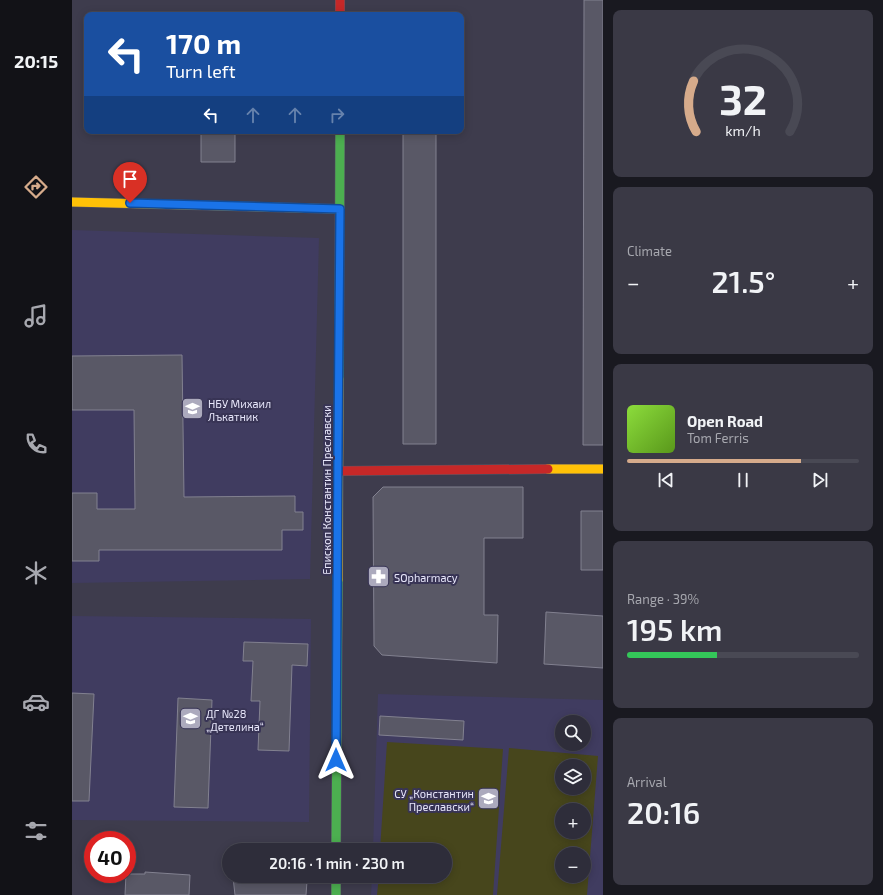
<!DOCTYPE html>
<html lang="en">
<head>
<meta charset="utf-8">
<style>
  :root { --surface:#2e2d3a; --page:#3a3945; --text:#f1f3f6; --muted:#a7a8af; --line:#494954; --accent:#d6ab8b }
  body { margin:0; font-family:"Exo 2",sans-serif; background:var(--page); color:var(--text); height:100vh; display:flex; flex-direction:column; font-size:15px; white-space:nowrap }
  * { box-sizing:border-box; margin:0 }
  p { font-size:13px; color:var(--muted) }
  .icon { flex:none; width:22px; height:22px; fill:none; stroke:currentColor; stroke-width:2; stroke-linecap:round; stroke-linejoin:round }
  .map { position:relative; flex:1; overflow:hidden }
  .details { display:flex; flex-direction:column; gap:10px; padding:10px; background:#191920; width:280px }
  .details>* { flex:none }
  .top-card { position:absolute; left:12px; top:12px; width:380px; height:122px; border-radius:8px; box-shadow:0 2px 10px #0003,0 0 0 1px var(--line); background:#1a4fa0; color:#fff; overflow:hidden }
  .fabs { position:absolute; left:483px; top:715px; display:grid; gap:8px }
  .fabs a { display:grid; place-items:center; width:36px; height:36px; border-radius:50%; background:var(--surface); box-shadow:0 2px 10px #0003,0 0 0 1px var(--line); font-size:20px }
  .speed { position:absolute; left:12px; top:831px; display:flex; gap:8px; font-size:20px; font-weight:700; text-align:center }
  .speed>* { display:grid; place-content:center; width:52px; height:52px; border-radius:50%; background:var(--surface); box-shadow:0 2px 10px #0003,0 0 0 1px var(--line); line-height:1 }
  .speed .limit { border:6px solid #d22; background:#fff; color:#111 }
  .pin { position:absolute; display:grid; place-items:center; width:34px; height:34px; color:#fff; margin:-41px -17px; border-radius:50% 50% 50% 0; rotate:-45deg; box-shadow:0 0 4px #0007 }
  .pin .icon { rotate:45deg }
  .me { position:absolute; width:44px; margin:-22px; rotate:0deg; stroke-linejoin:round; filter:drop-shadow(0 0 3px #0008) }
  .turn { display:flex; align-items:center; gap:14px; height:84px; padding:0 16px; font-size:18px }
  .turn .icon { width:52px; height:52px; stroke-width:2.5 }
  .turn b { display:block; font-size:28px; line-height:34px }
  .lanes { display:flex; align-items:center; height:38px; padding:0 16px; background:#0003; justify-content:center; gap:20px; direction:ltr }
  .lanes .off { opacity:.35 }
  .big { font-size:30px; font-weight:600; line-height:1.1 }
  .details .card { flex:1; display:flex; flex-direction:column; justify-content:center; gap:6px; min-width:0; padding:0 14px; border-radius:8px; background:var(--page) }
  .details .dial { align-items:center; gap:0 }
  .dial svg { height:104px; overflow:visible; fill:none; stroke:var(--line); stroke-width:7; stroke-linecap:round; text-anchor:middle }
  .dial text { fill:var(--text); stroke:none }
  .song { display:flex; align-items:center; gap:12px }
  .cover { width:48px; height:48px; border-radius:6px; background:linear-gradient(135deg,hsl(90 70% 55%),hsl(90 70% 35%)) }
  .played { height:4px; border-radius:2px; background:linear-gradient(90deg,var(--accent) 75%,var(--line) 75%) }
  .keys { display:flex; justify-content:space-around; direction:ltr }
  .heat { display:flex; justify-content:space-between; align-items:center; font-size:22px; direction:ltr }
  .charge { height:6px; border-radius:3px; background:linear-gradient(90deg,#34c759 39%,var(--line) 0) }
  .trip { position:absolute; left:150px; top:843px; width:230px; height:40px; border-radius:20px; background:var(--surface); box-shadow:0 2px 10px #0003,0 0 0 1px var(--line); font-weight:600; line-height:40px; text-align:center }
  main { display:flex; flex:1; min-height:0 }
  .menu { display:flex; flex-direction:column; width:72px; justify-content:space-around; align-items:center; background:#121217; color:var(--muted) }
  .menu .icon { width:28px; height:28px }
  .menu .active { color:var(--accent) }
  .menu b { font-size:18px; color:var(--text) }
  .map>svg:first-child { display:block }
</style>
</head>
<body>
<main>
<nav class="menu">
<b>20:15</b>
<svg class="icon active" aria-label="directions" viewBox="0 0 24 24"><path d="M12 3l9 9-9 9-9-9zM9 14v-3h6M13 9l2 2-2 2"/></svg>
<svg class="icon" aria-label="music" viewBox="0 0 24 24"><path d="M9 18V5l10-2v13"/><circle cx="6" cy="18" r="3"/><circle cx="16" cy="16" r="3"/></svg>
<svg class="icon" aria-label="phone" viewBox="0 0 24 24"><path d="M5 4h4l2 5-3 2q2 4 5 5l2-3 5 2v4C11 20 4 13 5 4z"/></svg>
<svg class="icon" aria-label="climate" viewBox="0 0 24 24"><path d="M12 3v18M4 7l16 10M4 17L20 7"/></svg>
<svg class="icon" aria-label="car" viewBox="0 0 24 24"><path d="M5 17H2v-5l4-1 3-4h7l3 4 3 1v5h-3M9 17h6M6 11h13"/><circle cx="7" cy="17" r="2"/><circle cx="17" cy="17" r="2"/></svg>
<svg class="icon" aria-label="filters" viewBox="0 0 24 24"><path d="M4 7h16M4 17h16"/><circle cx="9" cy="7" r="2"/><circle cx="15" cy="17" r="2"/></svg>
</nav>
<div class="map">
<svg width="531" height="895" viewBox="0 0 531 895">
  <rect width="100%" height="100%" fill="#3e3c4d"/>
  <path fill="#403c60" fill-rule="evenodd" d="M 0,230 L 247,238 L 238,579 L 0,583 Z
    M 0,616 L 239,619 L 237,822 L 0,820 Z
    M 306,694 L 531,700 L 531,895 L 299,895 L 300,876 L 373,876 L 373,850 L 301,850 ZM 490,722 L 512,722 L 512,744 L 490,744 ZM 490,766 L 512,766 L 512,788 L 490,788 ZM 490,810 L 512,810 L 512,832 L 490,832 ZM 490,854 L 512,854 L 512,876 L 490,876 Z"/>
  <path fill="#47461c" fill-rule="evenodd" d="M 315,742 L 431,749 L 421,895 L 305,895 L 307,876 L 373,876 L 373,850 L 308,850 Z
    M 437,748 L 526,756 L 515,895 L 425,895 ZM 490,766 L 512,766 L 512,788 L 490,788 ZM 490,810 L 512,810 L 512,832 L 490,832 ZM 490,854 L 512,854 L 512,876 L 490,876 Z"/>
  <path fill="#595866" stroke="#828190" d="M 512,0 L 531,0 L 531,445 L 511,445 Z
    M 129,131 L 163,131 L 163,162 L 129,162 Z
    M 331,131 L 364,131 L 364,444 L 331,444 Z
    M 110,355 L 112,497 L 223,496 L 223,512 L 231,512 L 231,530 L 210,530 L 210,550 L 27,550 L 27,561 L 0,561 L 0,493 L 25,493 L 25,509 L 63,509 L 62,410 L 0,410 L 0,356 Z
    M 311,487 L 451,487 L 451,538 L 412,538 L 412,615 L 426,615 L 425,663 L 310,655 L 302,646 L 301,497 Z
    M 509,511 L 531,511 L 531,570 L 509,570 Z
    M 474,612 L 531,616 L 531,668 L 472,664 Z
    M 172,642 L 236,644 L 235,666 L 220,665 L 217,751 L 186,750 L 188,701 L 179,701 L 181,661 L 171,661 Z
    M 0,693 L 22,694 L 17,801 L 0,801 Z
    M 106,698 L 140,700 L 136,808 L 102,807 Z
    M 308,716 L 392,721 L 391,740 L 307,735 Z
    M 73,872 L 118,875 L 117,895 L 53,895 L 54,874 L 73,874 Z
    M 161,877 L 235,881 L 234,895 L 163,895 Z"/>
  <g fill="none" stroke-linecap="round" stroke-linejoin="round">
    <defs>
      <path id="fast" d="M 267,379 L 268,131
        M 264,850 L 266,580
        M 264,876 L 264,895"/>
      <path id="slow" d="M 0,202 L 268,209
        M 476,469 L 531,469
        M 266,580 L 267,379"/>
      <path id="jam" d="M 268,0 L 268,15
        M 266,471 L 476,469"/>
    </defs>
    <use href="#fast" stroke="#5a5967" stroke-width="10"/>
    <use href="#slow" stroke="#5a5967" stroke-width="10"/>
    <use href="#jam" stroke="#5a5967" stroke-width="10"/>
    <use href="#fast" stroke="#4caf50" stroke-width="9"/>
    <use href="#slow" stroke="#ffc107" stroke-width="9"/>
    <use href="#jam" stroke="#c62828" stroke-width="9"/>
  </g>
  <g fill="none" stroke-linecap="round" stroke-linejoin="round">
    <defs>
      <path id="route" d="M 58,203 L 268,209 L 266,447 L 264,760"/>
    </defs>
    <use href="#route" stroke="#114b97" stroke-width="10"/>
    <use href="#route" stroke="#1a73e8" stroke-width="7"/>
  </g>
  <defs>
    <symbol id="school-square" viewBox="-11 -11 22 22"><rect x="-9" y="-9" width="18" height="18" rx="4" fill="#acaabd" stroke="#383455"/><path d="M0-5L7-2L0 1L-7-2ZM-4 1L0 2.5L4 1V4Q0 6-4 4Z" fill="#fff"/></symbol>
    <symbol id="pharmacy-square" viewBox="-11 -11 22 22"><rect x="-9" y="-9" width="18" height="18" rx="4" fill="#acaabd" stroke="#383455"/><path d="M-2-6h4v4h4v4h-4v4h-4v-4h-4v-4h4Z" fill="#fff"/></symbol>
  </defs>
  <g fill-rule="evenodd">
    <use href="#school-square" x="108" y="396" width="25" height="25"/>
    <use href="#pharmacy-square" x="294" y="564" width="25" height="25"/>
    <use href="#school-square" x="106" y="706" width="25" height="25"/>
    <use href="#school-square" x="404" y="786" width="25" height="25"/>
  </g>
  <g text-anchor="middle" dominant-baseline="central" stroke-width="4" stroke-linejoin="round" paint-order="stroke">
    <g font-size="11" fill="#e7e6fa" stroke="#383455" text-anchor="start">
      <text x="136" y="403">НБУ Михаил<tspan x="136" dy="13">Лъкатник</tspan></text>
      <text x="322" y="577">SOpharmacy</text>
      <text x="134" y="713">ДГ №28<tspan x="134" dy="13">„Детелина“</tspan></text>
      <text x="402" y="793" text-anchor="end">СУ „Константин<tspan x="402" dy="13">Преславски“</tspan></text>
    </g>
    <g font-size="11" fill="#e7e6fa" stroke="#383455">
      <text transform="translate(254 490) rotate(-90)">Епископ Константин Преславски</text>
    </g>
  </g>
</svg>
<div class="fabs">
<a><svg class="icon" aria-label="search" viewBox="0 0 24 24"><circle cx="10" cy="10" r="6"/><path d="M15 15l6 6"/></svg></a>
<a><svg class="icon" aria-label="layers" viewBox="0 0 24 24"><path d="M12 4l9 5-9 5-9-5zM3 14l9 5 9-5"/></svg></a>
<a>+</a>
<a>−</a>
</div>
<div class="speed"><div class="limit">40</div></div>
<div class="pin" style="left:58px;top:203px;background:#d93025"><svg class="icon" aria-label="arrive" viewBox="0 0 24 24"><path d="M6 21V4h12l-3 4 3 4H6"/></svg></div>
<svg class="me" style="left:264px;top:760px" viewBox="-20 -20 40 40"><path d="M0-17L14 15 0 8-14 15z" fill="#1a73e8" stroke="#fff" stroke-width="4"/></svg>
<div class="trip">20:16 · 1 min · 230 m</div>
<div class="top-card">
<div class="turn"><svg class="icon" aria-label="left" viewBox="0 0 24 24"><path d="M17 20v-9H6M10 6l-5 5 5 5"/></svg><div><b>170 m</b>Turn left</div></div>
<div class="lanes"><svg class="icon" aria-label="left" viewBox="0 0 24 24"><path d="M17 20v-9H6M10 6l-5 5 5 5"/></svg><svg class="icon off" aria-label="ahead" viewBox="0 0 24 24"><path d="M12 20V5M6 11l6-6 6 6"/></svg><svg class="icon off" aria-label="ahead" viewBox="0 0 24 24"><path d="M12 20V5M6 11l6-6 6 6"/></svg><svg class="icon off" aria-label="right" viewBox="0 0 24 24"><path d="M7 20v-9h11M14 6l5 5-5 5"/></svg></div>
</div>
</div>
<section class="details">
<div class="card dial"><svg viewBox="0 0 100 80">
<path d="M14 69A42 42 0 1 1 86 69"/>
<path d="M14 69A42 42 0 0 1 12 30" stroke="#d6ab8b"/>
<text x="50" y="56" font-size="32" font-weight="700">32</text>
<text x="50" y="72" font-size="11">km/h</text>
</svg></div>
<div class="card"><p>Climate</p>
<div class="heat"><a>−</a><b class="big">21.5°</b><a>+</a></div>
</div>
<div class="card">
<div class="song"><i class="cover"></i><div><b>Open Road</b><p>Tom Ferris</p></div></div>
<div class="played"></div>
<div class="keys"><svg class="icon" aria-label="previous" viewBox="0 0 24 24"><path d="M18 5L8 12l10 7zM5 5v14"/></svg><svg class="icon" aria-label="pause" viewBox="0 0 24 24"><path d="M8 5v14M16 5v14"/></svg><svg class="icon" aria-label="next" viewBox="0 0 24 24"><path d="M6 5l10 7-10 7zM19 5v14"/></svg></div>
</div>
<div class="card"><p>Range · 39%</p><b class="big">195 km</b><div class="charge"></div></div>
<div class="card"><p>Arrival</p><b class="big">20:16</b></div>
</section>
</main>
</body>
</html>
